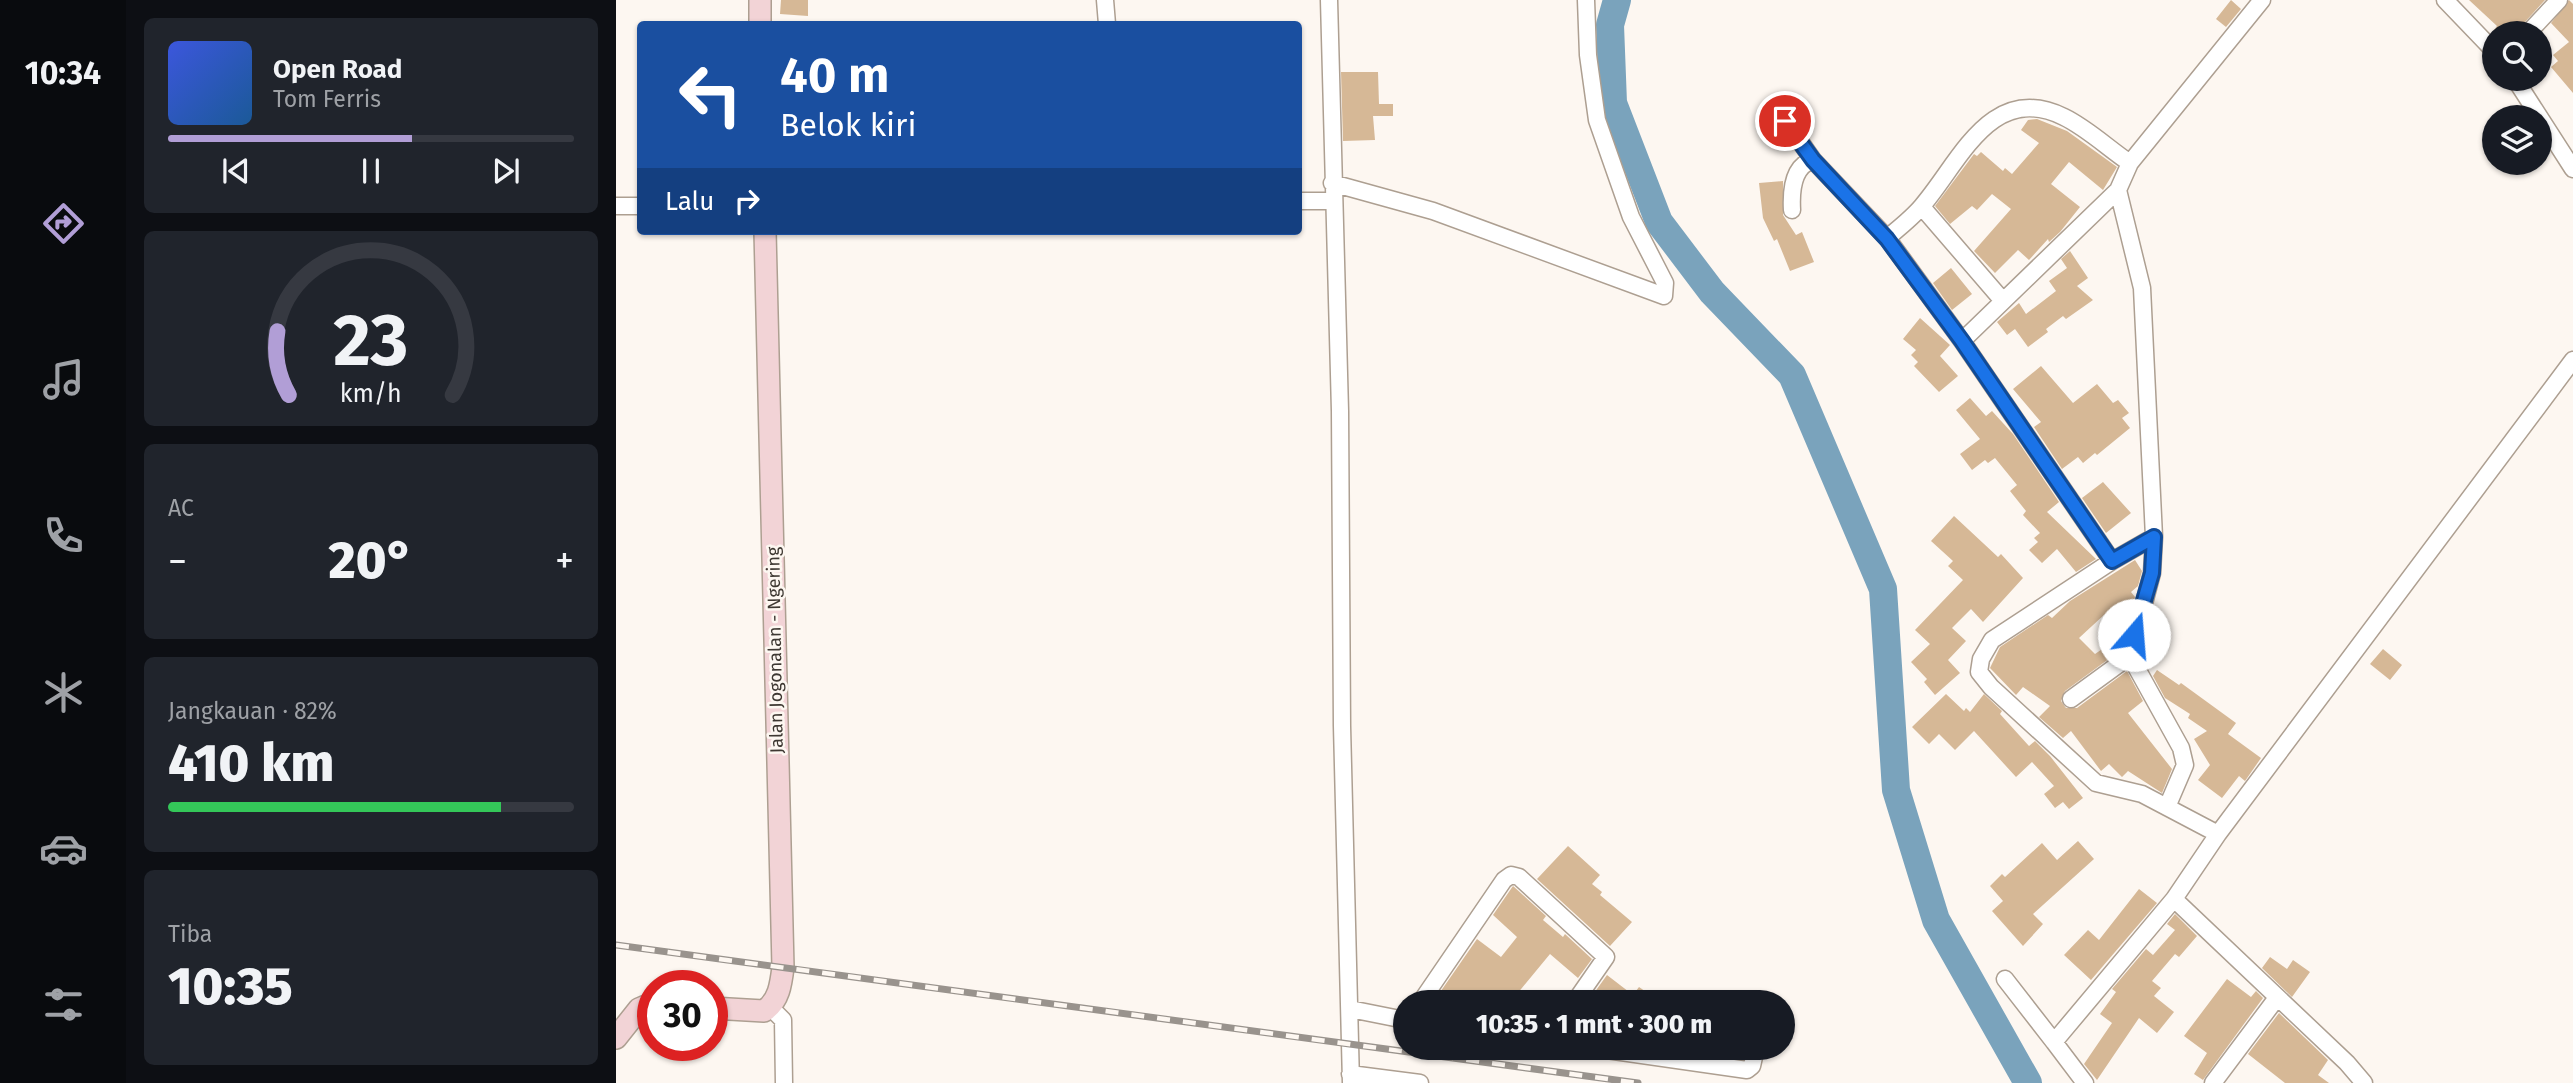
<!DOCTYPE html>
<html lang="id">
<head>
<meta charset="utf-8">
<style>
  :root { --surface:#171b24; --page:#20242c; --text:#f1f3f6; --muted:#9ea1a6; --line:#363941; --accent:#b19ed6 }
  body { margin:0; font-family:"Fira Sans",sans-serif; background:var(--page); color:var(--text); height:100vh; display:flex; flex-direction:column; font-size:26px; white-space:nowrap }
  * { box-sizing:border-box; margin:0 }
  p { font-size:23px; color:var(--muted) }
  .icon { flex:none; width:38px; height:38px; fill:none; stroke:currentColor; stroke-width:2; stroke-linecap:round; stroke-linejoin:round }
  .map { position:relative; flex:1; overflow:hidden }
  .panel { display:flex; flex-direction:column; gap:18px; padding:18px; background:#0d0f14; width:490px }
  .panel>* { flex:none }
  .hud { position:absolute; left:21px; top:21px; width:665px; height:214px; border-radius:7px; box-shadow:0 2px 5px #0004; background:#1a4fa0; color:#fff; overflow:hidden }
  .tools { position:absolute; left:1866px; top:21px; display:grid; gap:14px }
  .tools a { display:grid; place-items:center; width:70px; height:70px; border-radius:50%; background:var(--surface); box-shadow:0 2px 5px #0004; font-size:35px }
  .speed { position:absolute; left:21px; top:970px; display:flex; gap:14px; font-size:35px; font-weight:700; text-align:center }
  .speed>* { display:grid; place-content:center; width:91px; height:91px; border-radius:50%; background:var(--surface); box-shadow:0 2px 5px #0004; line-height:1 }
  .speed .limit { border:10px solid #d22; background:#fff; color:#111 }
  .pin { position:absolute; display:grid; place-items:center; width:60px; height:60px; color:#fff; margin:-30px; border:4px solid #fff; border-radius:50%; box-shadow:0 2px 7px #0007 }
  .me { position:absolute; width:77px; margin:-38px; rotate:18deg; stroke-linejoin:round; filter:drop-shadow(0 0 5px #0008) }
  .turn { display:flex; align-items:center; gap:24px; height:147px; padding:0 28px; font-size:32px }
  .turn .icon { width:91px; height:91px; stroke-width:2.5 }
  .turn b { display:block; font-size:49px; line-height:60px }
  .then { display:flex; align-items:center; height:66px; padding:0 28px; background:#0003; gap:14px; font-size:26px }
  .big { font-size:52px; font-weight:800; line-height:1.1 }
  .panel .card { flex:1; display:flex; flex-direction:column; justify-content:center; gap:10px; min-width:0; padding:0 24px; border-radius:10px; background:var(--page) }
  .panel .dial { align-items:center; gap:0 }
  .dial svg { height:182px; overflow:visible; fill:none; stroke:var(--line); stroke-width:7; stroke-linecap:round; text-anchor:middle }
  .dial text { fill:var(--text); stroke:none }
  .song { display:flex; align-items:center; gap:21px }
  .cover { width:84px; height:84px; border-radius:10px; background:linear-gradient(135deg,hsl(230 70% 55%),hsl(210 70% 35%)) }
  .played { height:7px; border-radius:4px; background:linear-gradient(90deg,var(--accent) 60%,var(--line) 60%) }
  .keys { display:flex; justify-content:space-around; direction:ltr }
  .heat { display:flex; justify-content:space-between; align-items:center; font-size:38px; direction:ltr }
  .charge { height:10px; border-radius:5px; background:linear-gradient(90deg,#34c759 82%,var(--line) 0) }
  .trip { position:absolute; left:777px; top:990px; width:402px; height:70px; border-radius:35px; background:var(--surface); box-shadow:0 2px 5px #0004; font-weight:800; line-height:70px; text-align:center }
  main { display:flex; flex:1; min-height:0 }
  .dock { display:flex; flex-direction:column; width:126px; justify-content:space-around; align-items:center; background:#090b0e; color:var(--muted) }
  .dock .icon { width:49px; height:49px }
  .dock .selected { color:var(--accent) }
  .dock b { font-size:32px; color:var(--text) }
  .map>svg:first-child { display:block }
</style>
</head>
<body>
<main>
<nav class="dock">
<b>10:34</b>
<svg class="icon selected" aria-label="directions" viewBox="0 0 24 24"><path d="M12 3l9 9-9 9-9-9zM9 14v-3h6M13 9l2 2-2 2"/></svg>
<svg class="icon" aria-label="music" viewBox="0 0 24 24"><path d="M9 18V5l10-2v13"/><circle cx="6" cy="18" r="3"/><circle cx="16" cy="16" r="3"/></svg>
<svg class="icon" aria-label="phone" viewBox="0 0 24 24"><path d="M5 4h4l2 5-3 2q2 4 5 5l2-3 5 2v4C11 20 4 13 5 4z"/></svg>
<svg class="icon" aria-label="climate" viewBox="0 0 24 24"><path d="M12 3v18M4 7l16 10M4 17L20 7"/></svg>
<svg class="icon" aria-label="car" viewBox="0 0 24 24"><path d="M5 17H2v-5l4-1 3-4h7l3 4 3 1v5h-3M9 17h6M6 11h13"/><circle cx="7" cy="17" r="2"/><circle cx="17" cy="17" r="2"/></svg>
<svg class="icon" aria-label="filters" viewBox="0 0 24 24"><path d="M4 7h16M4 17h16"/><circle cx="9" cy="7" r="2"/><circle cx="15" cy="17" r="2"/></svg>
</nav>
<section class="panel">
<div class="card">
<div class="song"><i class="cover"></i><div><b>Open Road</b><p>Tom Ferris</p></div></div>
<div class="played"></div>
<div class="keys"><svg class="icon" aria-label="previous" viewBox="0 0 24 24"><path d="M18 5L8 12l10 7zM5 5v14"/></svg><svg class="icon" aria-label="pause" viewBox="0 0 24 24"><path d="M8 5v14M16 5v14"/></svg><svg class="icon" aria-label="next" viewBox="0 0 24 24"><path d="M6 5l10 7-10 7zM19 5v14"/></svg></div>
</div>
<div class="card dial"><svg viewBox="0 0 100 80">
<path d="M14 69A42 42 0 1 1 86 69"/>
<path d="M14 69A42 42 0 0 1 9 41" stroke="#b19ed6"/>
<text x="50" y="56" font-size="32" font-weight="700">23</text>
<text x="50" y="72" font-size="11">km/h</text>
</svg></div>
<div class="card"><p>AC</p>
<div class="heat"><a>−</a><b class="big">20°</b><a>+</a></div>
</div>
<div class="card"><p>Jangkauan · 82%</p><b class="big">410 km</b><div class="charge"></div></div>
<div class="card"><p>Tiba</p><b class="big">10:35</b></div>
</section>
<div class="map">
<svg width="1957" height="1083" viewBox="0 0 1957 1083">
  <rect width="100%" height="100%" fill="#fdf7f1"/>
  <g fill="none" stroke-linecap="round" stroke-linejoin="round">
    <path stroke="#7aa3bc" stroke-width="28" d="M 1001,0 L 994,25 L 997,103 L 1043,222 L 1096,292 L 1176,375 L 1267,589 L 1280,790 L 1320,920 L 1412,1083"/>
  </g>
  <path fill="#d6b896" d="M 165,0 L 192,0 L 192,16 L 164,14 Z
    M 1615,0 L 1625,9 L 1610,27 L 1600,19 Z
    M 1853,0 L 1929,0 L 1899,33 L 1876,33 L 1881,26 Z
    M 1953,0 L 1957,4 L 1957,93 L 1935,67 L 1942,61 L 1937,55 L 1953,42 L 1935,23 Z
    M 725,72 L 762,72 L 763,104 L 777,104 L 777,116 L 757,116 L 759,140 L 727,141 Z
    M 1421,119 L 1451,131 L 1501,167 L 1487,190 L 1453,162 L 1435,184 L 1464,207 L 1444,232 L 1433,242 L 1432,239 L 1413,260 L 1402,250 L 1379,273 L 1358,251 L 1395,209 L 1376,194 L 1361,210 L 1356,206 L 1334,224 L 1319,206 L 1358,154 L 1361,156 L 1365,152 L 1387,171 L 1389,168 L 1396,174 L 1423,143 L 1405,130 L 1412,120 Z
    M 1167,181 L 1167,215 L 1180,235 L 1186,232 L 1198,262 L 1174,271 L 1161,239 L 1158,241 L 1147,218 L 1143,183 Z
    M 1454,251 L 1472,278 L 1461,286 L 1477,300 L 1450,319 L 1447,316 L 1430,329 L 1432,332 L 1412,347 L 1399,329 L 1391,335 L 1381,322 L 1403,303 L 1410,314 L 1440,291 L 1433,281 L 1451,268 L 1445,259 Z
    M 1335,268 L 1356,294 L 1336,310 L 1317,283 Z
    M 1304,318 L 1334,345 L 1324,356 L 1342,376 L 1323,392 L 1298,366 L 1302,362 L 1295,355 L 1300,350 L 1287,339 Z
    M 1425,366 L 1457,403 L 1481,384 L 1497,403 L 1502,400 L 1513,413 L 1506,418 L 1514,428 L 1481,455 L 1479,453 L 1467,463 L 1462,457 L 1446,469 L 1418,427 L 1425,422 L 1397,389 Z
    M 1354,398 L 1370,416 L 1376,411 L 1397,434 L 1443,502 L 1431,512 L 1480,559 L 1460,572 L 1441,549 L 1426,563 L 1413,550 L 1422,542 L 1418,538 L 1424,533 L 1407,515 L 1410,511 L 1394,491 L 1401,485 L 1379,458 L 1372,463 L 1369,460 L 1356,470 L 1344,454 L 1364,439 L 1340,410 Z
    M 1487,482 L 1515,513 L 1490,533 L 1466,498 Z
    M 1338,516 L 1382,557 L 1385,554 L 1407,578 L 1367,622 L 1355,609 L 1336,628 L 1350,641 L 1332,660 L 1344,673 L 1319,695 L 1308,682 L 1311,679 L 1295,662 L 1314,644 L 1299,630 L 1347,580 L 1332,566 L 1337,561 L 1315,541 Z
    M 1519,560 L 1526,571 L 1522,586 L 1515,592 L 1519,597 L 1510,632 L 1505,635 L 1489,614 L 1463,638 L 1479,654 L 1508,634 L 1505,650 L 1449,691 L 1445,701 L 1450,708 L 1461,708 L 1511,671 L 1527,701 L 1512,713 L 1556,769 L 1546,793 L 1512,771 L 1506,777 L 1493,764 L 1485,771 L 1455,731 L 1447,738 L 1423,717 L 1434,706 L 1407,687 L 1400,695 L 1374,668 L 1384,647 L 1432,615 L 1436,618 L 1454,601 Z
    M 1767,649 L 1786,665 L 1774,680 L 1754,664 Z
    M 1541,670 L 1563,685 L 1565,683 L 1620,723 L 1612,734 L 1645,758 L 1629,781 L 1623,776 L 1606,798 L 1582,780 L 1594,765 L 1578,739 L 1591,731 L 1572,718 L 1574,714 L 1549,698 L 1537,676 Z
    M 1330,694 L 1348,711 L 1350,708 L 1354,712 L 1368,694 L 1386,711 L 1384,714 L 1413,746 L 1419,741 L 1434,756 L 1467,798 L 1453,809 L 1447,802 L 1439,808 L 1428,794 L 1438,786 L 1416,762 L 1400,777 L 1358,731 L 1339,750 L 1323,734 L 1313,744 L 1296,727 Z
    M 1462,841 L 1478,859 L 1417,914 L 1427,924 L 1407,946 L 1376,911 L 1387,901 L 1374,886 L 1386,874 L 1389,877 L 1426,843 L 1441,860 Z
    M 952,846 L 984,875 L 976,884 L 986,892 L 984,895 L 1016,922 L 994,946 L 921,879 Z
    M 897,886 L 930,916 L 927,920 L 947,937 L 949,934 L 976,959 L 962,978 L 934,954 L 901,994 L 912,1003 L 820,1003 L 818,1001 L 861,939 L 885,957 L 901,937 L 877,915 Z
    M 1523,889 L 1541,903 L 1475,980 L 1448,955 L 1472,930 L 1483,940 Z
    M 1559,914 L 1581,936 L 1563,957 L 1559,954 L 1536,981 L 1545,988 L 1538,996 L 1558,1012 L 1541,1033 L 1523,1018 L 1481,1080 L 1468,1064 L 1496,1023 L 1484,1014 L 1500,992 L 1496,989 L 1530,949 L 1537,955 L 1559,930 L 1551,924 Z
    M 1654,957 L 1671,969 L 1677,960 L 1694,972 L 1676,997 L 1646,968 Z
    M 991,975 L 1017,995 L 1023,987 L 1046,1003 L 971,1003 Z
    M 1611,979 L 1635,997 L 1640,991 L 1647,998 L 1587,1080 L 1578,1074 L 1591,1053 L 1568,1036 Z
    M 1663,1013 L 1712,1060 L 1702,1075 L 1713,1083 L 1669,1083 L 1632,1054 Z"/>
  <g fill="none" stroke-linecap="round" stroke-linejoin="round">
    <defs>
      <path id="street" d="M 489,0 L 491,24
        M 713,0 L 724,411 L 726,726 L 735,1083
        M 1829,0 L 1878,51
        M 1912,33 L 1943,0
        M 1899,79 L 1957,169
        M 1165,103 L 1167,117 L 1197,160
        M 716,183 L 817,211 L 1048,296 L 1049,283 L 1015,217 L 981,120 L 972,55 L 970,0
        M 1502,190 L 1526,288 L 1538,537 L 1536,573 L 1514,656 L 1565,748 L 1569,765 L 1551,807
        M 682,201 L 717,201
        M 0,206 L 24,206
        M 1306,207 L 1387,301
        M 1176,210 C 1175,192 1176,166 1197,160 L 1271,238 C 1283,228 1296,218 1306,206 C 1344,162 1375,81 1448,117 C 1471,128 1493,149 1514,163
        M 1271,238 L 1346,341
        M 1538,537 L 1496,561 L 1376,640 L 1365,659 L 1363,672 L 1375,687 L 1480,783 L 1526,794 L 1602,834
        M 1496,561 L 1346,341 L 1502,190 L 1514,163 L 1646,0
        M 1455,699 L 1514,656
        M 1558,899 L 1731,1063 L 1748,1083
        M 1389,979 L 1438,1042 L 1558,899 L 1602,834 L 1957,360
        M 804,1003 L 888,880 L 895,875 L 903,877 L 990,957 L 958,1003
        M 154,1007 L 167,1020 L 168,1083
        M 734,1009 L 789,1020
        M 1438,1042 L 1469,1083
        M 977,1048 L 1131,1070 L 1136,1066 L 1140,1048
        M 734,1074 L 804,1083
        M 1597,1083 L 1660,999"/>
      <path id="secondary" d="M 144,0 L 144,24
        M 96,1008 L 148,1011 C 163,1001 165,984 167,967 L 149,231
        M 0,1038 L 23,1009 L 37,1003"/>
    </defs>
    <use href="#street" stroke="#ad9f91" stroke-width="19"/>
    <use href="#secondary" stroke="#ad9f91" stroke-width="24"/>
    <use href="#street" stroke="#fff" stroke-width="16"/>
    <use href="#secondary" stroke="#f2d3d6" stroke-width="21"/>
    <defs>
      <path id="rail" d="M 0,945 L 1022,1083"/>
    </defs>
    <use href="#rail" stroke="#99938d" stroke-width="7"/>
    <use href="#rail" stroke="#fdf7f1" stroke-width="4.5" stroke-dasharray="13" stroke-linecap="butt"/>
  </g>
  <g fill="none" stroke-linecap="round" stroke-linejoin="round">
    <defs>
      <path id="route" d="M 1169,121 L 1197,160 L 1271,239 L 1346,341 L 1496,561 L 1538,537 L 1536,573 L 1518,635"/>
    </defs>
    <use href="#route" stroke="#114b97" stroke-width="18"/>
    <use href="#route" stroke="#1a73e8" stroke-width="12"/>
  </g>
  <g text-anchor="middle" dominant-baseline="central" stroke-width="5" stroke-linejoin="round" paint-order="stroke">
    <g font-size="18" fill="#3e3832" stroke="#fdf7f1">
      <text transform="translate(159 650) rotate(-91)">Jalan Jogonalan - Ngering</text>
    </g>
  </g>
</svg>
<div class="tools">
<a><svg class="icon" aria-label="search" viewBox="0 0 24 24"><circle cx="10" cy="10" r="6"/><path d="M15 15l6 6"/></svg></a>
<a><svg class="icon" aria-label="layers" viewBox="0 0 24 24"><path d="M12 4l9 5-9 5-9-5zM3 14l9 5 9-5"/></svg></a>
</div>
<div class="speed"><div class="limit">30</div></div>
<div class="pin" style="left:1169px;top:121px;background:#d93025"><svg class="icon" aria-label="arrive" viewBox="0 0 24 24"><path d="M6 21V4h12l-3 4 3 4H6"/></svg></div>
<svg class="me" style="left:1518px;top:635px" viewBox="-20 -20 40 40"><circle r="19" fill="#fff"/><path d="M0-13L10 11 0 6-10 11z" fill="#1a73e8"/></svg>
<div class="trip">10:35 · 1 mnt · 300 m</div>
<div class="hud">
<div class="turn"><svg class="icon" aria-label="left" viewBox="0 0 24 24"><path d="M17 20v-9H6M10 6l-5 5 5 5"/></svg><div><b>40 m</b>Belok kiri</div></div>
<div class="then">Lalu<svg class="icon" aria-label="right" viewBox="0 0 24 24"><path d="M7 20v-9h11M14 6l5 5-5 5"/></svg></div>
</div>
</div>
</main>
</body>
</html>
